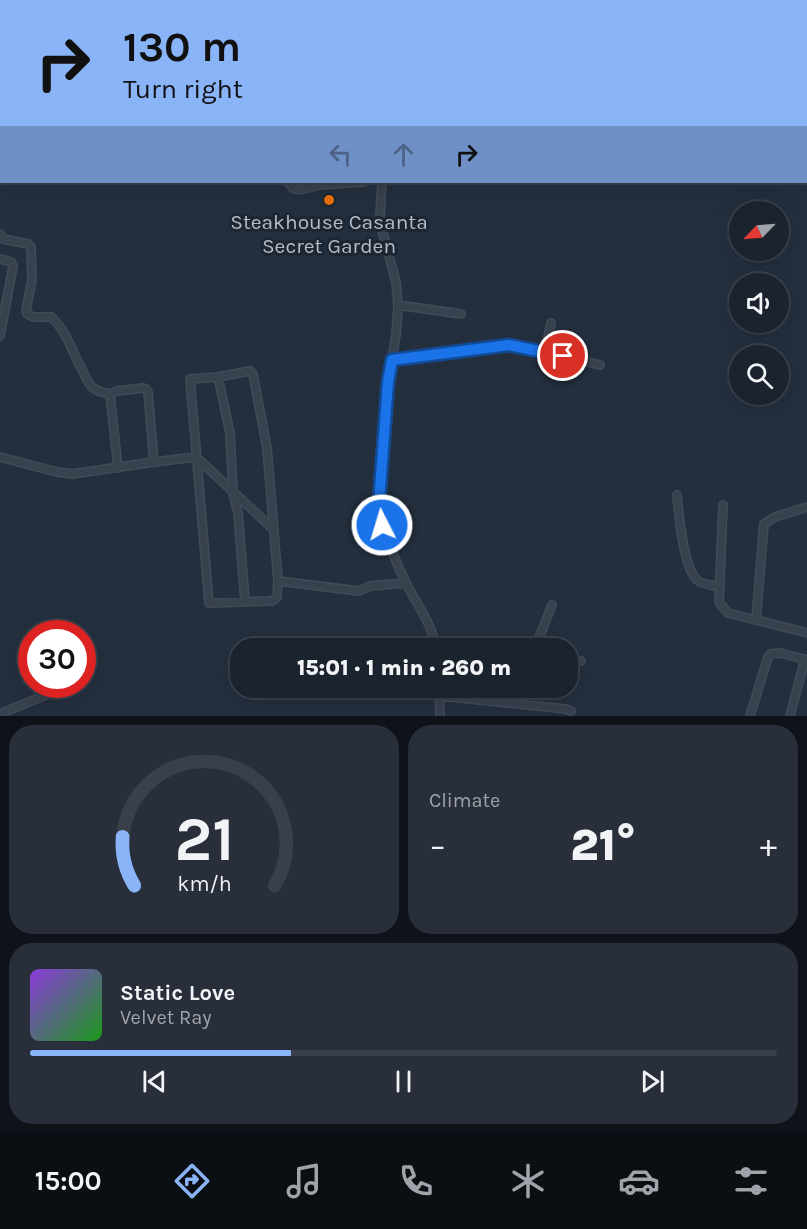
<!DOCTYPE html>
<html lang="en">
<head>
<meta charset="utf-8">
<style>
  :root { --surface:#1b232e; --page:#282f3a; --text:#f1f3f6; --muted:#a0a4aa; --line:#39404a; --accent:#8ab4f8 }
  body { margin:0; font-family:Karla,sans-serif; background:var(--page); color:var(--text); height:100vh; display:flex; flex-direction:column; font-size:22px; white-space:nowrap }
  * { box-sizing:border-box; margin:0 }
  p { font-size:20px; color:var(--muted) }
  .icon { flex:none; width:33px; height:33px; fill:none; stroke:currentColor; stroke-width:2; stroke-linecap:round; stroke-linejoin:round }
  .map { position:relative; height:716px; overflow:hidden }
  .sheet { display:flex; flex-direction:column; gap:9px; padding:9px; background:#0f1319; flex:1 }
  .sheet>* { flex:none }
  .guide { position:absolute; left:0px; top:0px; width:807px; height:183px; box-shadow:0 6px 24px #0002,0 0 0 2px var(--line); background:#8ab4f8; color:#111; overflow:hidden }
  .needle { width:39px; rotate:245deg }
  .tools { position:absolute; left:729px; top:201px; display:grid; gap:12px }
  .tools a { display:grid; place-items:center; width:60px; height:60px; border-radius:50%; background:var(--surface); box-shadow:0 6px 24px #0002,0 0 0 2px var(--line); font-size:30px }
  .speed { position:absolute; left:18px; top:620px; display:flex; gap:12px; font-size:30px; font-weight:700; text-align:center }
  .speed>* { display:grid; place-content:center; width:78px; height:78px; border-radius:50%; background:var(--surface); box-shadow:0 6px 24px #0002,0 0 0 2px var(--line); line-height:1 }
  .speed .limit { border:9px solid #d22; background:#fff; color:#111 }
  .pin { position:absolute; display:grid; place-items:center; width:51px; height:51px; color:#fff; margin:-26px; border:3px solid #fff; border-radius:50%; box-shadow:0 2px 6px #0007 }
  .me { position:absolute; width:66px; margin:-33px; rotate:355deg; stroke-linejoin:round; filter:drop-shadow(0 0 4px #0008) }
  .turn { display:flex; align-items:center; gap:21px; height:126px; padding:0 24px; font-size:27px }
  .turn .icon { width:78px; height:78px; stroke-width:2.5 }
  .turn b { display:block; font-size:42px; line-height:51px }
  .lanes { display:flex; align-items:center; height:57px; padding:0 24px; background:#0003; justify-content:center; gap:30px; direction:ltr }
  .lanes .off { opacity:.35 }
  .big { font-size:45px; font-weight:800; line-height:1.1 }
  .sheet .widget { flex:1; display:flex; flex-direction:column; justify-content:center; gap:9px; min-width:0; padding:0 21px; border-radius:24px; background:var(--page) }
  .sheet .dial { align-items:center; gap:0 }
  .dial svg { height:156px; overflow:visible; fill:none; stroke:var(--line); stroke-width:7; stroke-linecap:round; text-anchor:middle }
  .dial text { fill:var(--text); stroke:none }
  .song { display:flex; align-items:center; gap:18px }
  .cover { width:72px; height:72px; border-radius:9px; background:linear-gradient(135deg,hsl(270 70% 55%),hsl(120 70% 35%)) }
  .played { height:6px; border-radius:3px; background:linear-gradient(90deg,var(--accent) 35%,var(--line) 35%) }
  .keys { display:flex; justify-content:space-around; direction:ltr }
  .heat { display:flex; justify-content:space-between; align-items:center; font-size:33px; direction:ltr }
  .sheet .tiles { flex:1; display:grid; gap:9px; grid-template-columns:1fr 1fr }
  .widget:last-child { grid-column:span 2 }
  .trip { position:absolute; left:230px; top:638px; width:348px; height:60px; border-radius:24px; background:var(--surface); box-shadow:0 6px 24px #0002,0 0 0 2px var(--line); font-weight:800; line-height:60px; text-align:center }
  .tabs { display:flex; height:96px; justify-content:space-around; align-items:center; background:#0b0e12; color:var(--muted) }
  .tabs .icon { width:42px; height:42px }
  .tabs .on { color:var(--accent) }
  .tabs b { font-size:27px; color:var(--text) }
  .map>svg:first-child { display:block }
</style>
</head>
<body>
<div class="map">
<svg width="807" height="716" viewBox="0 0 807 716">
  <rect width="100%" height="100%" fill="#242f3e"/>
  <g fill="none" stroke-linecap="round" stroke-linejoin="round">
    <defs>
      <path id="street" d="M 735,1 L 735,2
        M 220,2 L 220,0
        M 454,2 L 455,0
        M 520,2 L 521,0
        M 670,2 L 671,0
        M 288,182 L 293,188 L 299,190 L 320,185 L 364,182
        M 382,182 L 380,215 L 381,226 L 396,282 L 398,305 L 396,335 L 388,382 L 379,511 C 385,535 396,563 407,585 C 418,606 432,624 436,648
        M 0,234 L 3,239 L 28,244 L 31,247 L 32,280 L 26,310 L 27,314 L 34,317 L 51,317 C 65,329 72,350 80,366 C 84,373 87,382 92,387 C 97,391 104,393 110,394
        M 0,259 L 11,262 L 13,266 L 0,336
        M 398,305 L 461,314
        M 545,351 L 551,323
        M 392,360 L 509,345 L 545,351 L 600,365
        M 250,371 L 253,374 L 267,448 L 278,581 L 277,597 L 272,601 L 209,603 L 190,379 L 218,377 Z
        M 218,377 L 230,433 L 233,493 L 238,513 L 245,601
        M 0,457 L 57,472 L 72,474 L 154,462 L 196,457 L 273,529
        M 118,468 L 110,394 L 117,391 L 143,388 L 146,389 L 148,392 L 154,462
        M 677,495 C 679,515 683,567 697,580 C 703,585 713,585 720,587
        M 723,505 L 719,602 L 728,613 L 756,620
        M 807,507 L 775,517 L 764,524 L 756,620 L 807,633
        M 278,581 L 359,591 L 370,586 L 406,583
        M 535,648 L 552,605
        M 567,660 L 581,661
        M 439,687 L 440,716
        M 440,696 L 566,709 L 571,711
        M 0,714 L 53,692
        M 750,716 L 768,657 L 770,654 L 780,653 L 807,660
        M 790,716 L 805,659"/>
      <path id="primary" d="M 596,0 L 599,2
        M 806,75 L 807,75"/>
    </defs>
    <use href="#street" stroke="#414a57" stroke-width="10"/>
    <use href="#primary" stroke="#414a57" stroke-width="14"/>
    <use href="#street" stroke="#38414e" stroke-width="7"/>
    <use href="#primary" stroke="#56606e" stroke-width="10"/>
  </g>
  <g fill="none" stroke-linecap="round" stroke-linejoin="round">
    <defs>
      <path id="route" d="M 382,525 L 379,511 L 380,489 L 388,382 L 392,360 L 509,345 L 563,356"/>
    </defs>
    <use href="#route" stroke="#114b97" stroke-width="15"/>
    <use href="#route" stroke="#1a73e8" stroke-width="10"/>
  </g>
  <circle fill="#e8710a" stroke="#1d2633" stroke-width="2" cx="329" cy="200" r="6"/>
  <g text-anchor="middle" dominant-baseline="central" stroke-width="6" stroke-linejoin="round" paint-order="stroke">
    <g font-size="21" fill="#b4bcc9" stroke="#1d2633">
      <text x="329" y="222">Steakhouse Casanta<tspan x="329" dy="24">Secret Garden</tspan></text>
    </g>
  </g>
</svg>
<div class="tools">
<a><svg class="needle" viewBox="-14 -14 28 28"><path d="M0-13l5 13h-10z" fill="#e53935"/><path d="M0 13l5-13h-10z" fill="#a0a4aa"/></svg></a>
<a><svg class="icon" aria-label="sound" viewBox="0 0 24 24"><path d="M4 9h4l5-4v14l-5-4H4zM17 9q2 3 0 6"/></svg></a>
<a><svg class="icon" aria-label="search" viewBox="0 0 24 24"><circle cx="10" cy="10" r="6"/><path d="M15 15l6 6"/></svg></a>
</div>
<div class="speed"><div class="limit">30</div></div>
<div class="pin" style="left:563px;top:356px;background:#d93025"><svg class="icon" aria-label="arrive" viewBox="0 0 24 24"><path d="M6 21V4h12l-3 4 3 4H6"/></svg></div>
<svg class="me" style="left:382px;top:525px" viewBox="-20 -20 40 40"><circle r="17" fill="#1a73e8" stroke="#fff" stroke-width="3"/><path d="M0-11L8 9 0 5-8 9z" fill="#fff"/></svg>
<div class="trip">15:01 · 1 min · 260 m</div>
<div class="guide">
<div class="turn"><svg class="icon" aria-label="right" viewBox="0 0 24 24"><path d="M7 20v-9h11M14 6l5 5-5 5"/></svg><div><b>130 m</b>Turn right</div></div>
<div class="lanes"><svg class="icon off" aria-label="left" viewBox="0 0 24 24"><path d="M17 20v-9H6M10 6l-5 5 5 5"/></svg><svg class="icon off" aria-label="ahead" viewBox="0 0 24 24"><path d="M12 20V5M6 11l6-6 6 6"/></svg><svg class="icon" aria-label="right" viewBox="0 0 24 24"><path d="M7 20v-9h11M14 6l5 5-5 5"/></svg></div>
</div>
</div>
<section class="sheet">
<div class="tiles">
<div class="widget dial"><svg viewBox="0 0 100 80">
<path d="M14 69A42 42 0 1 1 86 69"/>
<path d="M14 69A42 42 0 0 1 8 44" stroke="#8ab4f8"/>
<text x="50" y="56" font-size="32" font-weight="700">21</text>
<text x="50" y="72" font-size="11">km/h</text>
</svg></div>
<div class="widget"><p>Climate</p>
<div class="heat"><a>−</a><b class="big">21°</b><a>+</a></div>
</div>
<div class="widget">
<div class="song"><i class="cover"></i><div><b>Static Love</b><p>Velvet Ray</p></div></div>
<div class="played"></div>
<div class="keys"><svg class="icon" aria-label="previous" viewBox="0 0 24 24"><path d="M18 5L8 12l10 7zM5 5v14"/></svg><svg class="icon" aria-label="pause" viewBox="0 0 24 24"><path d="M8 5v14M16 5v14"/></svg><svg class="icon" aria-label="next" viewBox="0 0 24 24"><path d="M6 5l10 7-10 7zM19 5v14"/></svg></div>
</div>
</div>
</section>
<nav class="tabs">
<b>15:00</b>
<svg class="icon on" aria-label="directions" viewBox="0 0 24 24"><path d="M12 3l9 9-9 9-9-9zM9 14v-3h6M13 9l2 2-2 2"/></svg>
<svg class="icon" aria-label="music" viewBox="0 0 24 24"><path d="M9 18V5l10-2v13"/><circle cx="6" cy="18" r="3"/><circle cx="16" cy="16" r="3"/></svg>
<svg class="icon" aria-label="phone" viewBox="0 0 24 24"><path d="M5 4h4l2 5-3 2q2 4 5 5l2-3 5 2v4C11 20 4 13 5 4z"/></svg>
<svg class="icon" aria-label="climate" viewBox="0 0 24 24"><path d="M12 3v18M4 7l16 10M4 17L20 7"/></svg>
<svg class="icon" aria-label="car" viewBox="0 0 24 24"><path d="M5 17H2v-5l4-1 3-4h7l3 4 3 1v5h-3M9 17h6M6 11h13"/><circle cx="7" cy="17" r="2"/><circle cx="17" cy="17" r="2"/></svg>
<svg class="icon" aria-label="filters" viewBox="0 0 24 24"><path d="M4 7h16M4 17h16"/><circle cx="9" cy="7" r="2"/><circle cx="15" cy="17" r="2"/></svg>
</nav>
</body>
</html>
